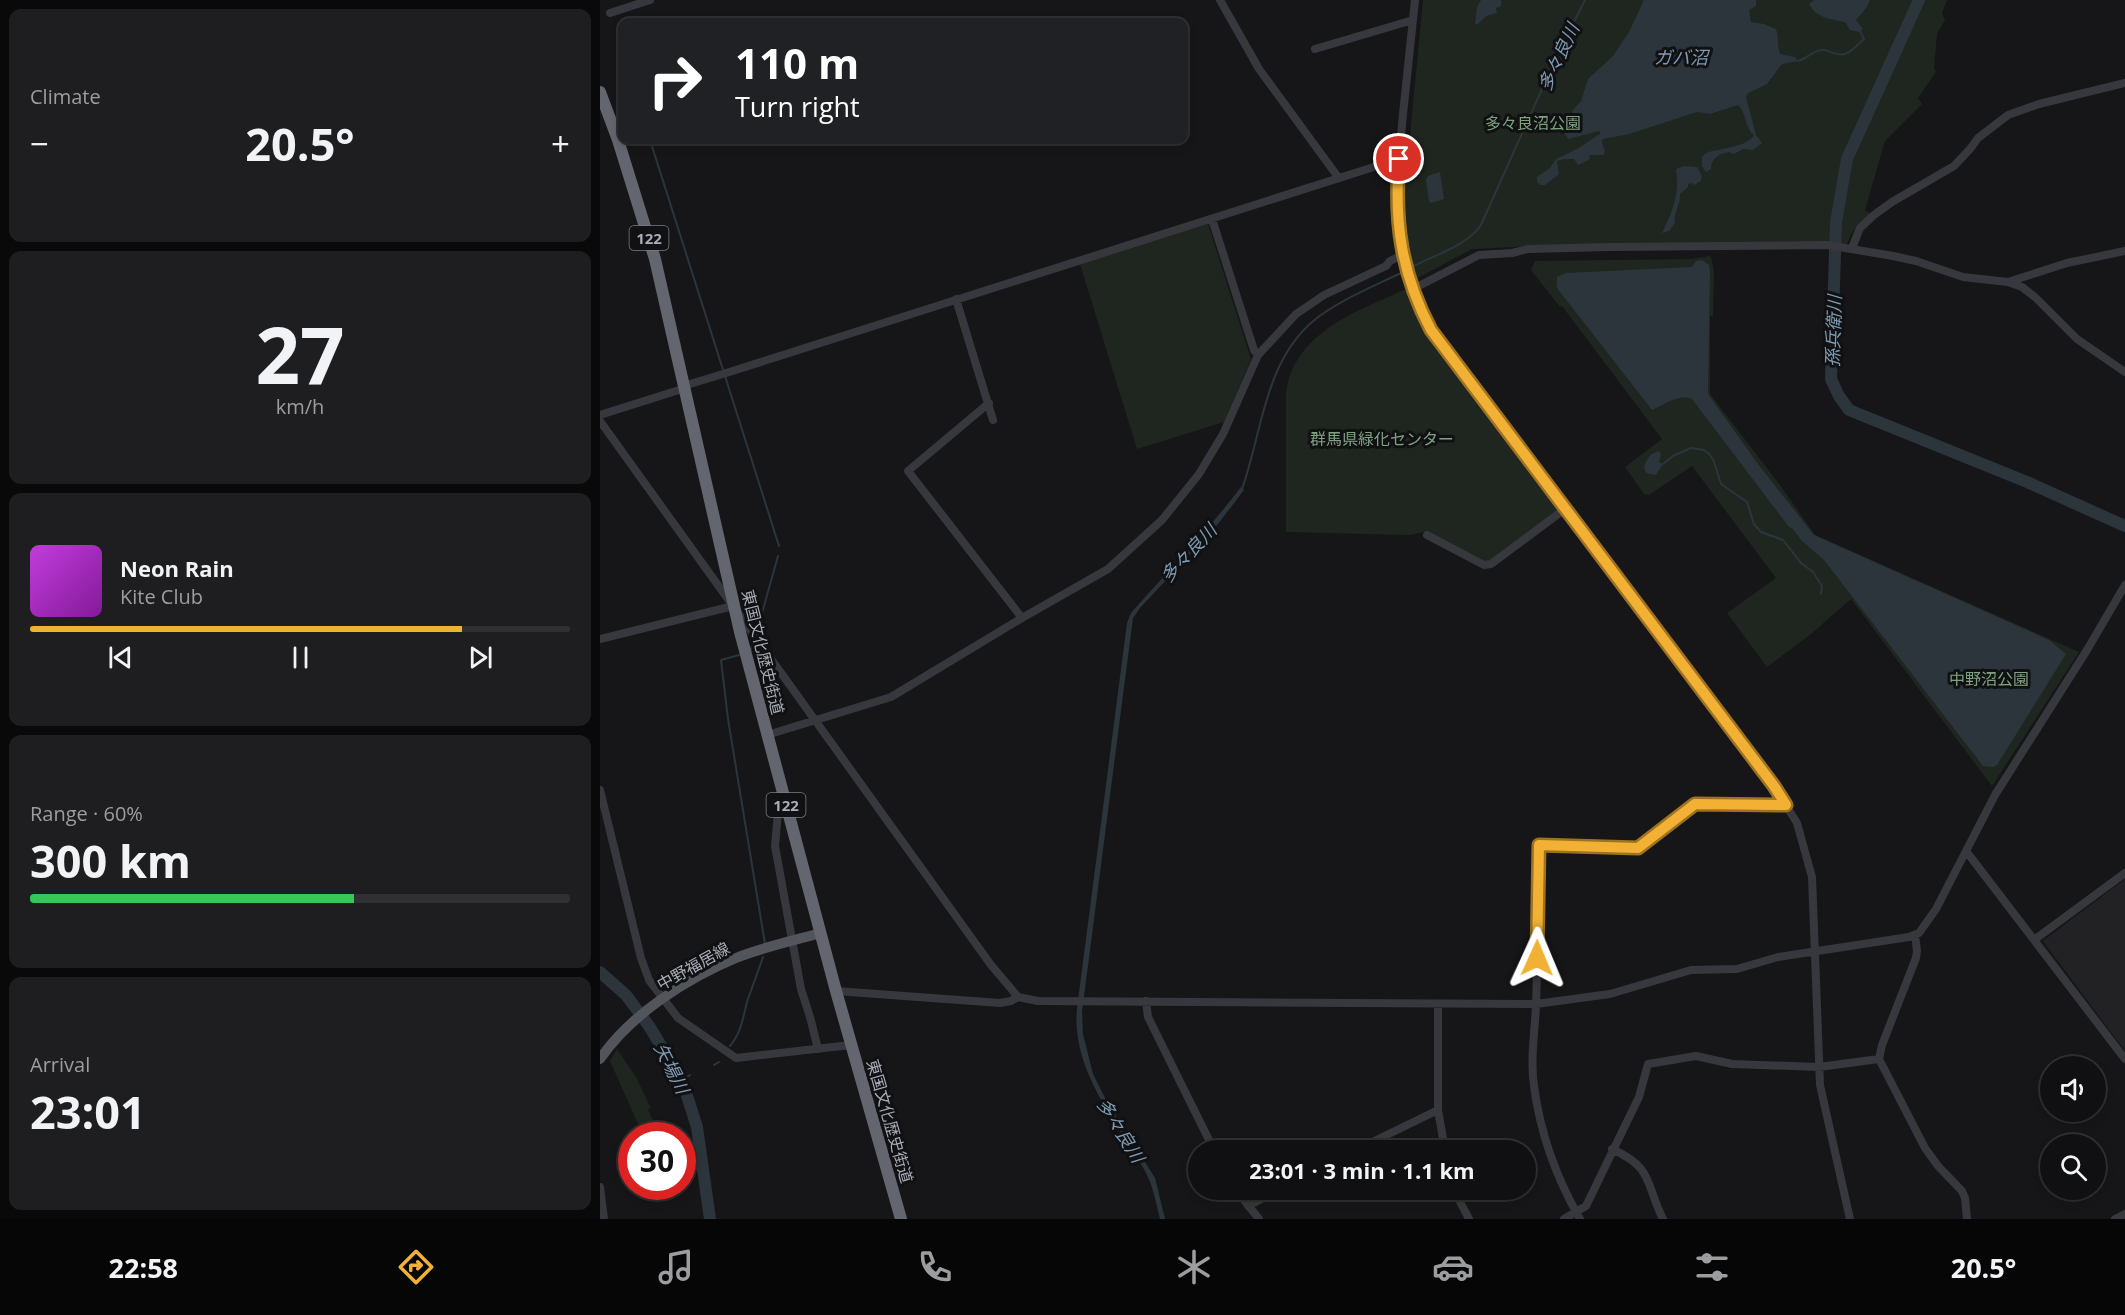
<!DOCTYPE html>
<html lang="en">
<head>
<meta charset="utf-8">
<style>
  :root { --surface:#101012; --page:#1e1e20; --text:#f1f3f6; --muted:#9c9d9f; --line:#303032; --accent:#f2b134 }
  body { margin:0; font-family:"Open Sans","Noto Sans JP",sans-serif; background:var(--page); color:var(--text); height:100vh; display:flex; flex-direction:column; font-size:22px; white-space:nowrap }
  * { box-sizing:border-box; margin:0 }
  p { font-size:20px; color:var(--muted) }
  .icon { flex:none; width:33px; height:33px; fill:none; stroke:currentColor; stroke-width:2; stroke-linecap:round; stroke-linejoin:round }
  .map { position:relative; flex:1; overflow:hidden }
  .drawer { display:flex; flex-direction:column; gap:9px; padding:9px; background:#09090a; width:600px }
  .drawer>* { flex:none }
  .banner { position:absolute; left:18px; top:18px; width:570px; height:126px; border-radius:12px; box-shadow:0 3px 9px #0003,0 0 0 2px var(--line); background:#202124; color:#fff; overflow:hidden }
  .tools { position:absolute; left:1440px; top:1056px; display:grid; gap:12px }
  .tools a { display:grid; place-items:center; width:66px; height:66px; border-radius:50%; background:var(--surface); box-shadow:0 3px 9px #0003,0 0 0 2px var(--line); font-size:30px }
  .speed { position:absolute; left:18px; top:1122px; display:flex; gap:12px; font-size:30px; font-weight:700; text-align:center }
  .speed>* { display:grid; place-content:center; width:78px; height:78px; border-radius:50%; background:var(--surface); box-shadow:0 3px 9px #0003,0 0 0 2px var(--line); line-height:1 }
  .speed .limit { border:9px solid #d22; background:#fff; color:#111 }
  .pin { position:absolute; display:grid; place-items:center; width:51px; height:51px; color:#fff; margin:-26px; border:3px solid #fff; border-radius:50%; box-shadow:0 2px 6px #0007 }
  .me { position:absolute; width:66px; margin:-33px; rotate:1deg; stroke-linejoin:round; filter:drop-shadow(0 0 4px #0008) }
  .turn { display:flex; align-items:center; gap:21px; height:126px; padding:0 18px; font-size:27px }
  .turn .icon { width:78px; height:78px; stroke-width:2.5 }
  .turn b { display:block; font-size:42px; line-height:51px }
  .big { font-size:45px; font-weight:700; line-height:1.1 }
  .drawer .widget { flex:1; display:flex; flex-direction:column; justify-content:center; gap:9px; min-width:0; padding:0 21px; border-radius:12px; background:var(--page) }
  .drawer .dial { align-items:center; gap:0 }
  .dial b { font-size:78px; line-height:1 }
  .song { display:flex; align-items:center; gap:18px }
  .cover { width:72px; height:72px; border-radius:9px; background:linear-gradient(135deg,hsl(290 70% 55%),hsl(290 70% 35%)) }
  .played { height:6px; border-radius:3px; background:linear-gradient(90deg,var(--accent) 80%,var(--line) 80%) }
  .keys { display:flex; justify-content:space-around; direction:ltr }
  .heat { display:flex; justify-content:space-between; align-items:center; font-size:33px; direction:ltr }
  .charge { height:9px; border-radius:4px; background:linear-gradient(90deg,#34c759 60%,var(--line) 0) }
  .trip { position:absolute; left:588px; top:1140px; width:348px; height:60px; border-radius:30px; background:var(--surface); box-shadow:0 3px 9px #0003,0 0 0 2px var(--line); font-weight:700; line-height:60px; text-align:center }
  .tab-bar { display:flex; height:96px; justify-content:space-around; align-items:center; background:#060607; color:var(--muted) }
  .tab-bar .icon { width:42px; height:42px }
  .tab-bar .current { color:var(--accent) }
  .tab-bar b { font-size:27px; color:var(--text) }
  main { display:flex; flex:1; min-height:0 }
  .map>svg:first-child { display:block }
</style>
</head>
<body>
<main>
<section class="drawer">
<div class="widget"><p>Climate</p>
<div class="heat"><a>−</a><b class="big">20.5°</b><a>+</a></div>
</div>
<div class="widget dial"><b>27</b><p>km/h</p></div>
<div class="widget">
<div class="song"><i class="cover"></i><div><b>Neon Rain</b><p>Kite Club</p></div></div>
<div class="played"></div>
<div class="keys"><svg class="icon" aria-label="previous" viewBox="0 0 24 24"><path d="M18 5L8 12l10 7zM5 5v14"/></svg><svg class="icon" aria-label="pause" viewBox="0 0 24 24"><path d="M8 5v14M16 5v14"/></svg><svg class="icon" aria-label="next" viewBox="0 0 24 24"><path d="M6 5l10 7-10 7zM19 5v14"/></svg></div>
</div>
<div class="widget"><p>Range · 60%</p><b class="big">300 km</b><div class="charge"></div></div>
<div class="widget"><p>Arrival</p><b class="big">23:01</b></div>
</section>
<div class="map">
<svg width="1525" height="1219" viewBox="0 0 1525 1219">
  <rect width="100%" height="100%" fill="#161618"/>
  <path fill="#222225" d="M 1525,879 L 1525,1051 L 1443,941 Z"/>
  <path fill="#1e261f" d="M 823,0 L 1347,0 L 1342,13 L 1345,20 L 1337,34 L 1334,68 L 1336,72 L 1318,98 L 1322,104 L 1285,141 L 1265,210 L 1271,214 C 1259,223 1252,230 1247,244 L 1225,241 L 962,245 L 872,249 L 816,279 L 807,246 L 804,197 Z
    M 608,224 L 651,359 L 624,422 L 537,449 L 480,264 Z
    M 1109,256 L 1111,257 L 1114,271 L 1113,316 L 1110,316 L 1110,394 L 1180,485 L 1215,535 L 1479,652 L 1392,786 L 1251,599 L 1211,634 L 1167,667 L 1127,613 L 1176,578 L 1092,466 L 1049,495 L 1044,494 L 1025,467 L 1062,439 L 962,306 L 960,307 L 931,270 L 935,261 L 1092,259 Z
    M 806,289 L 813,308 L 834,347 L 958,511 L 890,561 L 885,561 L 832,536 L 829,531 L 809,535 L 686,532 L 686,394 C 693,332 758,311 806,289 Z
    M 17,1049 L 36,1077 L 51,1108 L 48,1109 L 54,1123 L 52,1125 L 55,1135 L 43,1135 L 10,1061 Z"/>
  <path fill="#2c353c" d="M 881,0 L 901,0 L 901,6 L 896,8 L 897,13 L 886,16 L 878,24 L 875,24 L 877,7 Z
    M 1044,0 L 1156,0 L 1156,6 L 1149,10 L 1151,22 L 1164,24 L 1176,29 C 1179,38 1177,45 1180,54 L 1195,57 L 1198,61 L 1182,64 L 1167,84 L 1148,93 L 1146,97 L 1156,135 L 1162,143 L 1153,150 L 1143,149 L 1134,154 L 1129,152 C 1118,154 1111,159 1111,169 L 1106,172 L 1102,166 L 1102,157 L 1106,153 C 1120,148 1146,148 1154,135 C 1144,127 1147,113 1138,105 L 1110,114 L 1097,112 L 1029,134 L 1003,139 L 1002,143 L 1005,152 L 1003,155 L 990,155 L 989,160 L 978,165 L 974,159 L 964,159 L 957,161 L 959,174 L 945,185 L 941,185 L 937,182 L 937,177 L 950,168 L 956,159 L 979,148 L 1001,133 L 999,131 L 968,139 L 963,131 L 968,126 L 973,110 L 981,101 L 988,79 L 1013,56 L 1029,32 Z
    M 1214,0 L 1270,0 L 1267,7 L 1256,20 L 1263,29 L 1259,32 L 1250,30 L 1245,22 C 1231,19 1216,18 1209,4 Z
    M 1084,166 L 1097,167 L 1102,176 L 1101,181 L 1094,185 L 1092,183 L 1088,184 L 1088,187 L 1080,194 C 1081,204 1073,213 1075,223 L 1069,231 L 1062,233 C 1073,211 1080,193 1076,169 Z
    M 840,172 L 844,199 L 831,203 L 829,201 L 826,180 L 828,176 Z
    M 1102,260 L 1109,265 L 1110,271 L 1108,394 L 1158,464 L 1214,535 L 1449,640 L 1466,654 L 1397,765 L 1393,767 L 1383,766 L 1224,560 L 1202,541 L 1192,528 L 1189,527 L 1092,399 C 1080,393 1064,405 1052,410 L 957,288 L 957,277 L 966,273 L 1092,267 L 1096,261 Z
    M 1059,451 L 1061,454 L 1059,462 L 1063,464 L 1056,475 L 1046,473 L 1044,467 C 1047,459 1050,453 1059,451 Z
    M 641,487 L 644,490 L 618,524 L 540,608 L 533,618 L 482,1012 L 483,1034 L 493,1074 L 505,1098 L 555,1178 L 565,1219 L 560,1219 C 556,1204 554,1189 547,1175 C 542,1164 534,1154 528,1143 C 502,1103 472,1059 477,1008 L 527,623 L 531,613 C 568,571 607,532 641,487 Z"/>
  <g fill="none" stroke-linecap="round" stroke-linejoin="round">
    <path stroke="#2c353c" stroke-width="2" d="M 1198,61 C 1206,59 1213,51 1221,50 C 1224,49 1227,51 1230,52 C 1248,59 1251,50 1264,39 L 1259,29
      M 50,140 L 179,546
      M 810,268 C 832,256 867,246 881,225 L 955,60 L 985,0
      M 1063,464 L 1073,456 L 1091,448 L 1104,450 L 1109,454 L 1113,459 L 1121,484 L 1147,502 L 1154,524 L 1161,532 L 1183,540 L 1201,563 L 1213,572 L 1222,586 L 1221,594
      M 642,489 C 662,433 664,364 712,322 C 736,301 777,285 805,271
      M 157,631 L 178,556
      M 150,651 L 154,643
      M 139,655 L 121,660 L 128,719 L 165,944
      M 130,1046 C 141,1033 143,1018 147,1002 C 152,987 158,972 163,957
      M 114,1065 L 119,1062
      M 82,1080 L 90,1075"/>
    <path stroke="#2c353c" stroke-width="12" d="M 1319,0 L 1247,159 L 1236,222 L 1231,379 L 1239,396 L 1249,410 L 1427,482 L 1525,526
      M 0,972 L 26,995 L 49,1026 L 82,1080 L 97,1127 L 110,1219"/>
    <path stroke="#37383d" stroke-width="8" d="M 620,0 L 659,69 L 738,177
      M 815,0 C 811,38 807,76 803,114 C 795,202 790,262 838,341 L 1174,786 L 1197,823 L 1212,877 L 1220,1085 L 1250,1219
      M 10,13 L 50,0
      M 715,49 L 813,20
      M 612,219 L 654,350 L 658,355
      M 1252,248 L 1260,228 L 1274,215 L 1292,202 L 1354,166 L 1370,149 L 1378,138 L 1408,115 L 1439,104 L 1525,83
      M 1408,282 L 1467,263 L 1525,251
      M 813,289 L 879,255 L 912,253 L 928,249 L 1010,247 L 1227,245 L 1293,256 L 1316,261 L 1363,277 L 1408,282 L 1422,287 L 1435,297 L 1477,339 L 1525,372
      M 356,299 L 393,420
      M 389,403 L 308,471 L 422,618
      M 0,415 L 79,390 L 90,384 L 123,374 L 799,159
      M 0,421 L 391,965 L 418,997 L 438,1001 L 936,1004 L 1010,994 L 1091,970 L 1137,969 L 1178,957 L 1309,937 L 1319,933 L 1336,909 L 1395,795 L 1487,650 L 1525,585
      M 827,535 L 884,565 L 891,564 L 965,509
      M 0,639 L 129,607 L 134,607
      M 167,735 L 291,697 L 422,618 L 508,569 L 562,520 L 599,474 L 623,434 L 658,355 L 696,314 L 708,306 L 724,295 L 786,266 L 790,261 L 802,255
      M 0,790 L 41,958 L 49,980 L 78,1018 L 136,1058 L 251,1045
      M 185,800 L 178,812 L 175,846 L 201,989 L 210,1017 L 218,1049
      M 1366,851 L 1525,1059
      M 1315,935 L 1317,951 L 1316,958 L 1282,1045 L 1279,1059 L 1325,1148 L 1338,1166 L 1362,1191 L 1365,1198 L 1367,1219
      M 1434,940 L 1525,873
      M 236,991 L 400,1003 L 411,1001 L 418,997
      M 546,1001 L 548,1017 L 614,1150
      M 838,1004 L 838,1110 L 845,1150
      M 1012,1149 C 1054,1168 1045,1183 1063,1219
      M 756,1150 L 838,1110
      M 0,1187 L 4,1219
      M 636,1190 L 659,1219
      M 854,1190 L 869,1219
      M 648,1206 L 679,1190
      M 964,1219 L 986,1206 L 1039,1097 L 1048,1064 L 1096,1056 L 1132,1064 L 1219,1067 L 1279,1059
      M 980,1219 C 957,1179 940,1132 934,1086 C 930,1059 935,1031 936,1004 C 938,951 938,898 939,845 L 1038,848 L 1095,804 L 1186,805
      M 1515,1219 L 1525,1214"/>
    <path stroke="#53555c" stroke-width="10" d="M 0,1059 C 31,1014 86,979 136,958 C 163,947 193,941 220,933"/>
    <path stroke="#63666e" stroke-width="12" d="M 0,92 L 18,140 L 55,259 L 140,632 L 236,991 L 301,1219"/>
  </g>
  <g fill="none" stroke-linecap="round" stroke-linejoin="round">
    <defs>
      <path id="route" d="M 799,159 C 794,222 801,273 831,330 L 1174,786 L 1186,805 L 1095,804 L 1038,848 L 939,845 L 937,958"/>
    </defs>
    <use href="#route" stroke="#9d7322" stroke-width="15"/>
    <use href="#route" stroke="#f2b134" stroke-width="10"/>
  </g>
  <g text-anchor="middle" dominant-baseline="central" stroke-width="6" stroke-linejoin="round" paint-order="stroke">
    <g fill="#111113" stroke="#7b7e86" stroke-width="1.5">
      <rect x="29.5" y="226" width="39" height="24" rx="4.5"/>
      <rect x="166.5" y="793" width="39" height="24" rx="4.5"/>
    </g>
    <g font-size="15" font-weight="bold" fill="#a8adb8">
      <text x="49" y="238">122</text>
      <text x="186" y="805">122</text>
    </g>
    <g font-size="16" fill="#7fa381" stroke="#111113">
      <text x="933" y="123">多々良沼公園</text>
      <text x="782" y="439">群馬県緑化センター</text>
      <text x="1389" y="679">中野沼公園</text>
    </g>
    <g font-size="16" fill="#a8adb8" stroke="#111113">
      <text transform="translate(163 652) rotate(76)">東国文化歴史街道</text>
      <text transform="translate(93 966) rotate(-29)">中野福居線</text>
      <text transform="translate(290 1121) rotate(74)">東国文化歴史街道</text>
    </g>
    <g font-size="18" font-style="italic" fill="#7f9bb3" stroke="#111113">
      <text transform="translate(958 57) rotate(-65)">多々良川</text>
      <text x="1081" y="57">ガバ沼</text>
      <text transform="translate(1233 331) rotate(-88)">孫兵衛川</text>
      <text transform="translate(588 553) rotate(-47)">多々良川</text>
      <text transform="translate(72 1068) rotate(63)">矢場川</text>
      <text transform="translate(521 1130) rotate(58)">多々良川</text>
    </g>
  </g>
</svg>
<div class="tools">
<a><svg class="icon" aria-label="sound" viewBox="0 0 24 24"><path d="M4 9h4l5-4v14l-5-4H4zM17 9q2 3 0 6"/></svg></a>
<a><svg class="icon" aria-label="search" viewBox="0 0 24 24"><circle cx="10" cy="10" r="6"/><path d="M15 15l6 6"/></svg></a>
</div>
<div class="speed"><div class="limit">30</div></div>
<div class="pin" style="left:799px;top:159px;background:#d93025"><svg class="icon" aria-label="arrive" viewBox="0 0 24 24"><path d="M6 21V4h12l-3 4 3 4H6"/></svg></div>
<svg class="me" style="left:937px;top:958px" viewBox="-20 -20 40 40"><path d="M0-17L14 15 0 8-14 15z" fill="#f2b134" stroke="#fff" stroke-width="4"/></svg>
<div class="trip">23:01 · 3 min · 1.1 km</div>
<div class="banner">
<div class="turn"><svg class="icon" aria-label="right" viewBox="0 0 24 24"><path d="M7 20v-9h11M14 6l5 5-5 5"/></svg><div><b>110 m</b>Turn right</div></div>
</div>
</div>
</main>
<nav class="tab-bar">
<b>22:58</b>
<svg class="icon current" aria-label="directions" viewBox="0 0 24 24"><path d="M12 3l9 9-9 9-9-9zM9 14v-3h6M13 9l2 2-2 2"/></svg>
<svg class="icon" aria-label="music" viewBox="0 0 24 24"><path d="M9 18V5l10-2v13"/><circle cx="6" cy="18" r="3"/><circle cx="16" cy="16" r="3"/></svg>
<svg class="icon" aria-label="phone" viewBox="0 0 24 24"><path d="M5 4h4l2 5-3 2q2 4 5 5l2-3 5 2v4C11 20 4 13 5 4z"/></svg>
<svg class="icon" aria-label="climate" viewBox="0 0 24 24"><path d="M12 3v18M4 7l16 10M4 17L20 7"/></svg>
<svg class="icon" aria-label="car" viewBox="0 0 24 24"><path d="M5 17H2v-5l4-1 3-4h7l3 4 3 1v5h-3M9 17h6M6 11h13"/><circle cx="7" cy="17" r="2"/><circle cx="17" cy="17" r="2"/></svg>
<svg class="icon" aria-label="filters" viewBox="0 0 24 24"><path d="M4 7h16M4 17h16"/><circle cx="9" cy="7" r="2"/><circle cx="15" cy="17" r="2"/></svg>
<b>20.5°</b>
</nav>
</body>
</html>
